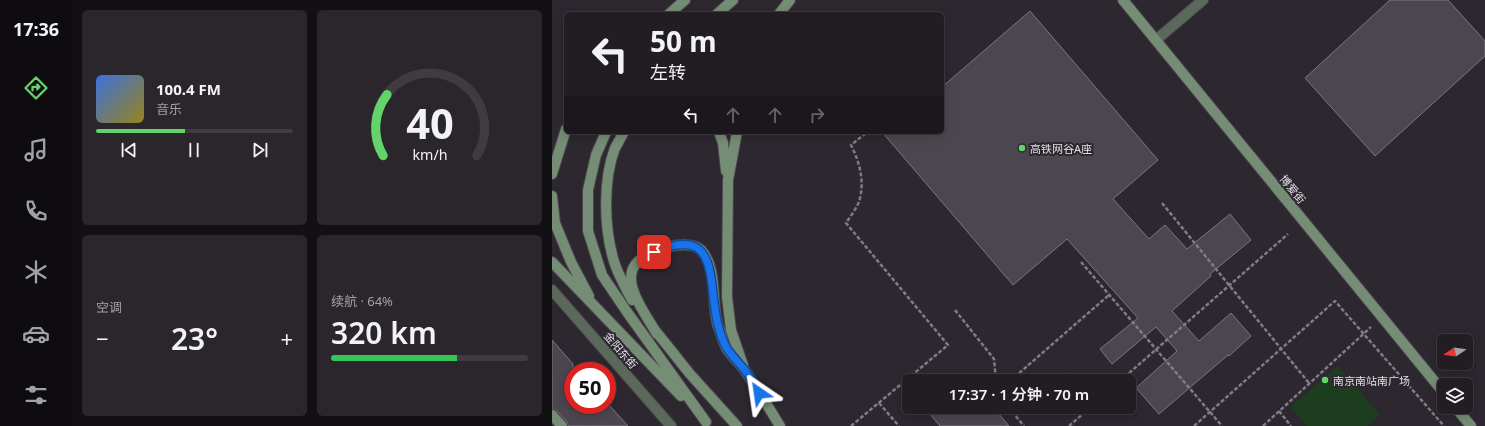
<!DOCTYPE html>
<html lang="zh">
<head>
<meta charset="utf-8">
<style>
  :root { --surface:#221d23; --page:#2a262b; --text:#f1f3f6; --muted:#a2a2a6; --line:#3f3b41; --accent:#62d469 }
  body { margin:0; font-family:"Noto Sans","Noto Sans SC",sans-serif; background:var(--page); color:var(--text); height:100vh; display:flex; flex-direction:column; font-size:15px; white-space:nowrap }
  * { box-sizing:border-box; margin:0 }
  p { font-size:13px; color:var(--muted) }
  .icon { flex:none; width:22px; height:22px; fill:none; stroke:currentColor; stroke-width:2; stroke-linecap:round; stroke-linejoin:round }
  .map { position:relative; flex:1; overflow:hidden }
  .sheet { display:flex; flex-direction:column; gap:10px; padding:10px; background:#131013; width:480px }
  .sheet>* { flex:none }
  .hud { position:absolute; left:12px; top:12px; width:380px; height:122px; border-radius:6px; box-shadow:0 2px 10px #0003,0 0 0 1px var(--line); background:#221d23; color:var(--text); overflow:hidden }
  .needle { width:26px; rotate:257deg }
  .buttons { position:absolute; left:885px; top:334px; display:grid; gap:8px }
  .buttons a { display:grid; place-items:center; width:36px; height:36px; border-radius:6px; background:var(--surface); box-shadow:0 2px 10px #0003,0 0 0 1px var(--line); font-size:20px }
  .speed { position:absolute; left:12px; top:362px; display:flex; gap:8px; font-size:20px; font-weight:700; text-align:center }
  .speed>* { display:grid; place-content:center; width:52px; height:52px; border-radius:50%; background:var(--surface); box-shadow:0 2px 10px #0003,0 0 0 1px var(--line); line-height:1 }
  .speed .limit { border:6px solid #d22; background:#fff; color:#111 }
  .pin { position:absolute; display:grid; place-items:center; width:34px; height:34px; color:#fff; margin:-17px; border-radius:8px; box-shadow:0 2px 6px #0006 }
  .me { position:absolute; width:44px; margin:-22px; rotate:328deg; stroke-linejoin:round; filter:drop-shadow(0 0 3px #0008) }
  .turn { display:flex; align-items:center; gap:14px; height:84px; padding:0 20px; font-size:18px }
  .turn .icon { width:52px; height:52px; stroke-width:2.5 }
  .turn b { display:block; font-size:28px; line-height:34px }
  .lanes { display:flex; align-items:center; height:38px; padding:0 20px; background:#0003; justify-content:center; gap:20px; direction:ltr }
  .lanes .off { opacity:.35 }
  .big { font-size:30px; font-weight:600; line-height:1.1 }
  .sheet .card { flex:1; display:flex; flex-direction:column; justify-content:center; gap:6px; min-width:0; padding:0 14px; border-radius:6px; background:var(--page) }
  .sheet .dial { align-items:center; gap:0 }
  .dial svg { height:104px; overflow:visible; fill:none; stroke:var(--line); stroke-width:7; stroke-linecap:round; text-anchor:middle }
  .dial text { fill:var(--text); stroke:none }
  .song { display:flex; align-items:center; gap:12px }
  .cover { width:48px; height:48px; border-radius:6px; background:linear-gradient(135deg,hsl(220 70% 55%),hsl(50 70% 35%)) }
  .played { height:4px; border-radius:2px; background:linear-gradient(90deg,var(--accent) 45%,var(--line) 45%) }
  .keys { display:flex; justify-content:space-around; direction:ltr }
  .heat { display:flex; justify-content:space-between; align-items:center; font-size:22px; direction:ltr }
  .charge { height:6px; border-radius:3px; background:linear-gradient(90deg,#34c759 64%,var(--line) 0) }
  .sheet .tiles { flex:1; display:grid; gap:10px; grid-template-columns:repeat(2,1fr) }
  .trip { position:absolute; left:350px; top:374px; width:234px; height:40px; border-radius:6px; background:var(--surface); box-shadow:0 2px 10px #0003,0 0 0 1px var(--line); font-weight:600; line-height:40px; text-align:center }
  main { display:flex; flex:1; min-height:0 }
  .tabs { display:flex; flex-direction:column; width:72px; justify-content:space-around; align-items:center; background:#0e0c0e; color:var(--muted) }
  .tabs .icon { width:28px; height:28px }
  .tabs .active { color:var(--accent) }
  .tabs b { font-size:18px; color:var(--text) }
  .map>svg:first-child { display:block }
</style>
</head>
<body>
<main>
<nav class="tabs">
<b>17:36</b>
<svg class="icon active" aria-label="directions" viewBox="0 0 24 24"><path d="M12 3l9 9-9 9-9-9zM9 14v-3h6M13 9l2 2-2 2"/></svg>
<svg class="icon" aria-label="music" viewBox="0 0 24 24"><path d="M9 18V5l10-2v13"/><circle cx="6" cy="18" r="3"/><circle cx="16" cy="16" r="3"/></svg>
<svg class="icon" aria-label="phone" viewBox="0 0 24 24"><path d="M5 4h4l2 5-3 2q2 4 5 5l2-3 5 2v4C11 20 4 13 5 4z"/></svg>
<svg class="icon" aria-label="climate" viewBox="0 0 24 24"><path d="M12 3v18M4 7l16 10M4 17L20 7"/></svg>
<svg class="icon" aria-label="car" viewBox="0 0 24 24"><path d="M5 17H2v-5l4-1 3-4h7l3 4 3 1v5h-3M9 17h6M6 11h13"/><circle cx="7" cy="17" r="2"/><circle cx="17" cy="17" r="2"/></svg>
<svg class="icon" aria-label="filters" viewBox="0 0 24 24"><path d="M4 7h16M4 17h16"/><circle cx="9" cy="7" r="2"/><circle cx="15" cy="17" r="2"/></svg>
</nav>
<section class="sheet">
<div class="tiles">
<div class="card">
<div class="song"><i class="cover"></i><div><b>100.4 FM</b><p>音乐</p></div></div>
<div class="played"></div>
<div class="keys"><svg class="icon" aria-label="previous" viewBox="0 0 24 24"><path d="M18 5L8 12l10 7zM5 5v14"/></svg><svg class="icon" aria-label="pause" viewBox="0 0 24 24"><path d="M8 5v14M16 5v14"/></svg><svg class="icon" aria-label="next" viewBox="0 0 24 24"><path d="M6 5l10 7-10 7zM19 5v14"/></svg></div>
</div>
<div class="card dial"><svg viewBox="0 0 100 80">
<path d="M14 69A42 42 0 1 1 86 69"/>
<path d="M14 69A42 42 0 0 1 17 22" stroke="#62d469"/>
<text x="50" y="56" font-size="32" font-weight="700">40</text>
<text x="50" y="72" font-size="11">km/h</text>
</svg></div>
<div class="card"><p>空调</p>
<div class="heat"><a>−</a><b class="big">23°</b><a>+</a></div>
</div>
<div class="card"><p>续航 · 64%</p><b class="big">320 km</b><div class="charge"></div></div>
</div>
</section>
<div class="map">
<svg width="933" height="426" viewBox="0 0 933 426">
  <rect width="100%" height="100%" fill="#2d272f"/>
  <path fill="#1d3e1e" d="M 786,366 L 828,415 L 815,426 L 755,426 L 739,407 Z"/>
  <path fill="#4c474f" stroke="#7d7780" d="M 838,0 L 896,0 L 933,41 L 933,56 L 823,156 L 753,78 Z
    M 478,11 L 606,160 L 561,199 L 597,239 L 613,225 L 635,249 L 678,214 L 699,240 L 658,274 L 659,276 L 620,311 L 647,341 L 679,313 L 699,336 L 677,356 L 676,355 L 607,414 L 584,388 L 625,351 L 604,327 L 560,364 L 548,349 L 586,318 L 515,239 L 461,285 L 330,132 L 390,132 L 390,87 Z
    M 0,340 L 21,364 L 21,405 L 57,405 L 76,426 L 16,426 L 15,422 L 5,411 L 0,409 Z
    M 518,373 L 525,381 L 509,381 Z
    M 372,407 L 441,407 L 457,426 L 388,426 Z
    M 499,407 L 514,407 L 505,414 Z"/>
  <g fill="none" stroke-linecap="round" stroke-linejoin="round">
    <defs>
      <path id="service" d="M 604,40 L 651,0"/>
      <path id="tertiary" d="M 0,290 L 119,426"/>
      <path id="secondary" d="M 571,0 L 892,393
        M 117,14 L 133,0
        M 165,14 L 181,0
        M 227,14 L 238,0
        M 54,132 L 44,155 L 36,190 L 36,231 L 50,275 L 75,312 L 154,422
        M 72,132 C 69,137 66,143 63,148 C 51,179 52,226 61,258 C 65,273 73,287 80,300
        M 167,132 L 171,143 L 174,171
        M 185,132 L 176,180 L 175,297 L 179,330 L 191,365
        M 0,174 L 14,129
        M 0,196 L 3,223 L 19,262 L 37,296
        M 0,262 L 129,396
        M 102,329 L 138,374 L 185,426
        M 105,334 C 97,320 79,295 79,279 C 79,275 80,269 83,265 C 92,251 136,237 149,250 C 166,268 159,304 166,326 C 169,333 171,342 175,349 C 180,357 189,364 194,372 C 206,390 217,408 228,426
        M 903,407 L 919,426
        M 0,415 L 10,426"/>
    </defs>
    <use href="#service" stroke="#4a444c" stroke-width="12"/>
    <use href="#tertiary" stroke="#4a444c" stroke-width="12"/>
    <use href="#secondary" stroke="#4a444c" stroke-width="12"/>
    <path stroke="#817c83" stroke-width="2.5" stroke-dasharray="4 2" stroke-linecap="butt" d="M 610,203 L 757,383
      M 529,262 L 670,426
      M 403,310 L 442,359 L 444,381
      M 458,381 L 557,295
      M 568,381 L 736,234
      M 327,403 L 347,426
      M 456,407 L 472,426
      M 727,411 L 739,426
      M 299,426 L 396,345 L 294,223 C 298,217 304,209 307,202 C 313,182 308,163 299,145 L 314,133
      M 517,426 L 539,407
      M 642,426 L 783,301 L 892,426
      M 711,426 L 819,327"/>
    <use href="#service" stroke="#5a6959" stroke-width="10"/>
    <use href="#tertiary" stroke="#5a6959" stroke-width="10"/>
    <use href="#secondary" stroke="#748d74" stroke-width="10"/>
  </g>
  <g fill="none" stroke-linecap="round" stroke-linejoin="round">
    <defs>
      <path id="route" d="M 102,252 C 170,223 155,284 166,325 C 168,333 172,344 176,350 C 181,357 187,363 192,369 C 198,376 202,385 207,393"/>
    </defs>
    <use href="#route" stroke="#114b97" stroke-width="10"/>
    <use href="#route" stroke="#1a73e8" stroke-width="7"/>
  </g>
  <g fill="#62d469" stroke="#2d272f" stroke-width="1.5">
    <circle cx="470" cy="148" r="4"/>
    <circle cx="773" cy="380" r="4"/>
  </g>
  <g text-anchor="middle" dominant-baseline="central" stroke-width="4" stroke-linejoin="round" paint-order="stroke">
    <g font-size="11" fill="#e2dfe4" stroke="#2d272f" text-anchor="start">
      <text x="478" y="148">高铁网谷A座</text>
      <text x="781" y="380">南京南站南广场</text>
    </g>
    <g font-size="11" fill="#e2dfe4" stroke="#2d272f">
      <text transform="translate(741 189) rotate(51)">博爱街</text>
      <text transform="translate(69 350) rotate(49)">金阳东街</text>
    </g>
  </g>
</svg>
<div class="buttons">
<a><svg class="needle" viewBox="-14 -14 28 28"><path d="M0-13l5 13h-10z" fill="#e53935"/><path d="M0 13l5-13h-10z" fill="#a2a2a6"/></svg></a>
<a><svg class="icon" aria-label="layers" viewBox="0 0 24 24"><path d="M12 4l9 5-9 5-9-5zM3 14l9 5 9-5"/></svg></a>
</div>
<div class="speed"><div class="limit">50</div></div>
<div class="pin" style="left:102px;top:252px;background:#d93025"><svg class="icon" aria-label="arrive" viewBox="0 0 24 24"><path d="M6 21V4h12l-3 4 3 4H6"/></svg></div>
<svg class="me" style="left:207px;top:393px" viewBox="-20 -20 40 40"><path d="M0-17L14 15 0 8-14 15z" fill="#1a73e8" stroke="#fff" stroke-width="4"/></svg>
<div class="trip">17:37 · 1 分钟 · 70 m</div>
<div class="hud">
<div class="turn"><svg class="icon" aria-label="left" viewBox="0 0 24 24"><path d="M17 20v-9H6M10 6l-5 5 5 5"/></svg><div><b>50 m</b>左转</div></div>
<div class="lanes"><svg class="icon" aria-label="left" viewBox="0 0 24 24"><path d="M17 20v-9H6M10 6l-5 5 5 5"/></svg><svg class="icon off" aria-label="ahead" viewBox="0 0 24 24"><path d="M12 20V5M6 11l6-6 6 6"/></svg><svg class="icon off" aria-label="ahead" viewBox="0 0 24 24"><path d="M12 20V5M6 11l6-6 6 6"/></svg><svg class="icon off" aria-label="right" viewBox="0 0 24 24"><path d="M7 20v-9h11M14 6l5 5-5 5"/></svg></div>
</div>
</div>
</main>
</body>
</html>
